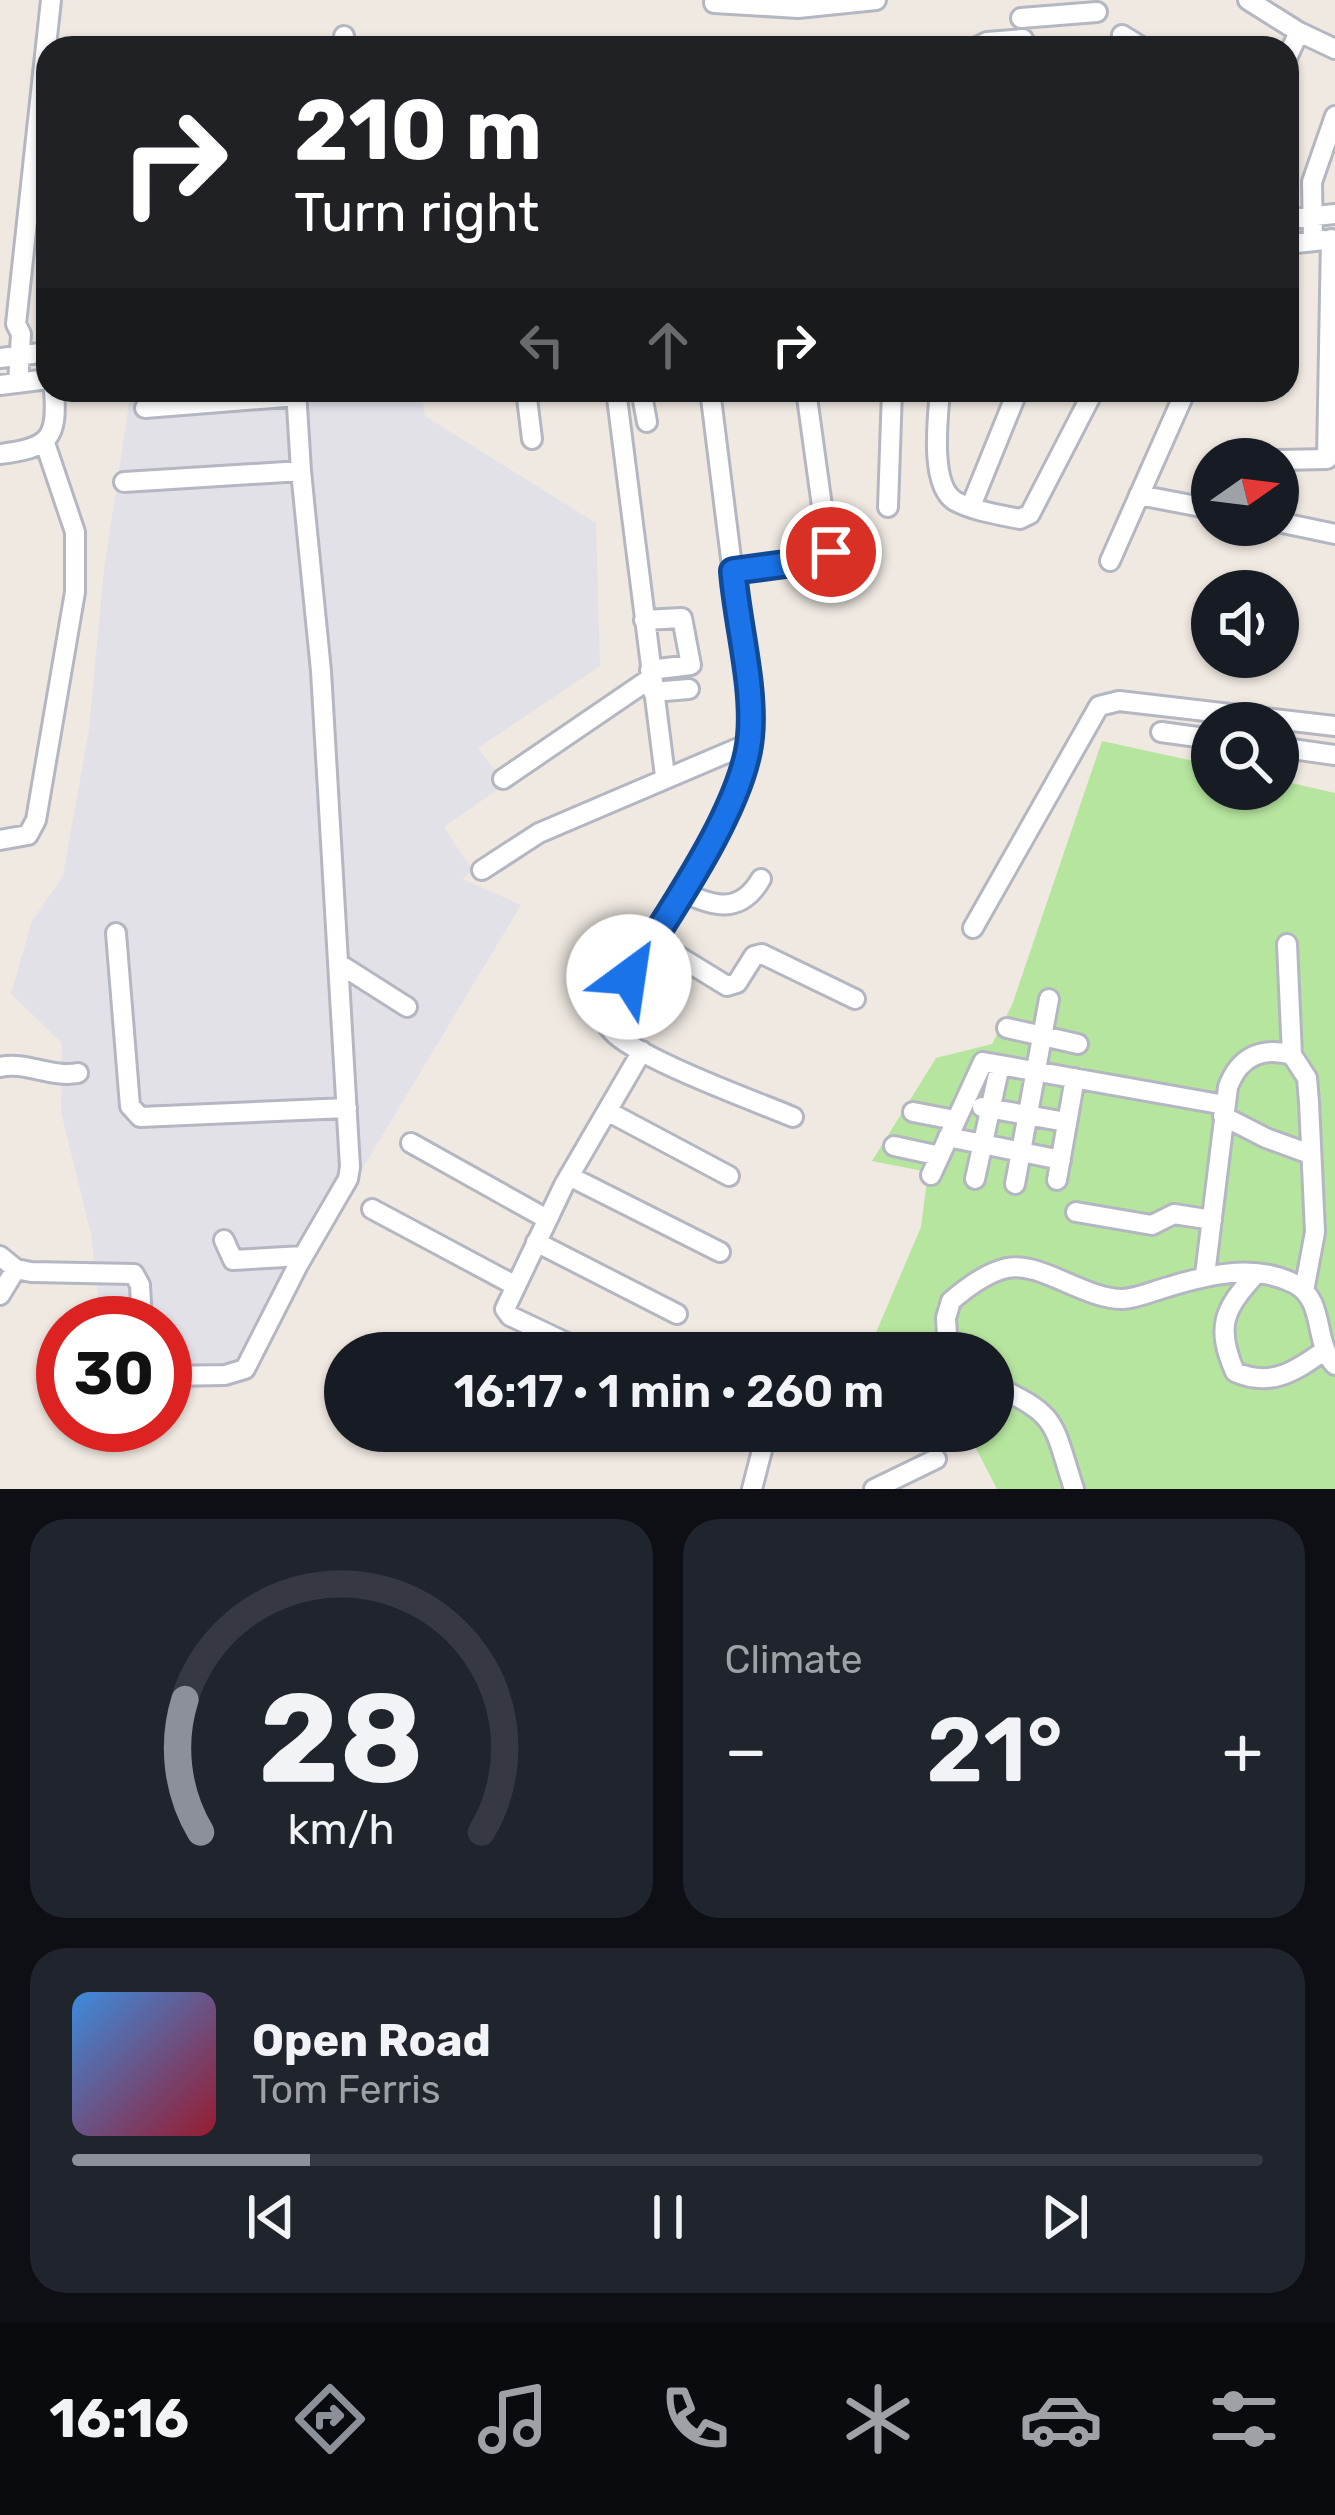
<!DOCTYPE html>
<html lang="en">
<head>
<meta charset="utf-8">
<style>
  :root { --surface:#171b24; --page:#20242c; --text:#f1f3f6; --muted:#9ea1a6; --line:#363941; --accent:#8c9099 }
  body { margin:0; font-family:Rubik,sans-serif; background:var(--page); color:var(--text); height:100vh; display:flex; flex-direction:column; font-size:45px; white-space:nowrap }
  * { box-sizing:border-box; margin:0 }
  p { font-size:39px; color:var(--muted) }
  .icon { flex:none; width:66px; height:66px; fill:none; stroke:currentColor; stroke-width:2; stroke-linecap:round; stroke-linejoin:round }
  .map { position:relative; height:1489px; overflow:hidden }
  .panel { display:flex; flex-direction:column; gap:30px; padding:30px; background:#0d0f14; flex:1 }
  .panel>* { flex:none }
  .hud { position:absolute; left:36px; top:36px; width:1263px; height:366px; border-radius:36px; box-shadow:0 3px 9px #0004; background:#202124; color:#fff; overflow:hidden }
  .needle { width:78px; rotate:76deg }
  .buttons { position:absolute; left:1191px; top:438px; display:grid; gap:24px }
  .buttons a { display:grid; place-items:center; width:108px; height:108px; border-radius:50%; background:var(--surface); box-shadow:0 3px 9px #0004; font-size:60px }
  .speed { position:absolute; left:36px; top:1296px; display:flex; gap:24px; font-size:60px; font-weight:700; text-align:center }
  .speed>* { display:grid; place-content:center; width:156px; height:156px; border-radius:50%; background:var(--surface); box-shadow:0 3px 9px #0004; line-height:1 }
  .speed .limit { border:18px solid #d22; background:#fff; color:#111 }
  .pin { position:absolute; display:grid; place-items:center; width:102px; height:102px; color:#fff; margin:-51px; border:6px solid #fff; border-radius:50%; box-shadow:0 3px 12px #0007 }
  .me { position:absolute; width:132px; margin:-66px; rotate:31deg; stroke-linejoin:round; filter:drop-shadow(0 0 9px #0008) }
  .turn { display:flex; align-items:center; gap:42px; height:252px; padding:0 60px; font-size:54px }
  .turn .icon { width:156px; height:156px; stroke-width:2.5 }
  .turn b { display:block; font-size:84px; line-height:102px }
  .lanes { display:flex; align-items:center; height:114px; padding:0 60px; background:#0003; justify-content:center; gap:60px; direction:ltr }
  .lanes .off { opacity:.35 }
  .big { font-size:90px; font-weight:600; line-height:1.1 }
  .panel .widget { flex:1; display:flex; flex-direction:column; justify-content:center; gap:18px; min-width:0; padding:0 42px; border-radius:36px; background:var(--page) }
  .panel .dial { align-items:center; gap:0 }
  .dial svg { height:312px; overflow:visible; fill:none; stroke:var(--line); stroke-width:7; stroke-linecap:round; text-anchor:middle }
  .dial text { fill:var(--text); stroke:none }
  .song { display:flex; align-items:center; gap:36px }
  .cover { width:144px; height:144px; border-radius:18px; background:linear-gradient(135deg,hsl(210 70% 55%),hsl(350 70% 35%)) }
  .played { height:12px; border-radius:6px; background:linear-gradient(90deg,var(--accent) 20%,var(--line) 20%) }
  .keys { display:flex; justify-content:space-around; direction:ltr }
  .heat { display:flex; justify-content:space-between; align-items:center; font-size:66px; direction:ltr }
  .panel .tiles { flex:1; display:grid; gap:30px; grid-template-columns:1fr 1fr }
  .widget:last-child { grid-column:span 2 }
  .trip { position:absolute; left:324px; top:1332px; width:690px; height:120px; border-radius:60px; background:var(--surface); box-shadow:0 3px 9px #0004; font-weight:600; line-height:120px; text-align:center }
  .tabs { display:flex; height:192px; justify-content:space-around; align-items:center; background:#090b0e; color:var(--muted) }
  .tabs .icon { width:84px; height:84px }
  .tabs .current { color:var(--accent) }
  .tabs b { font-size:54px; color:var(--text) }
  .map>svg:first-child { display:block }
</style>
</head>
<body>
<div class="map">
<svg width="1335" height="1489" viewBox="0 0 1335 1489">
  <rect width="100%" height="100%" fill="#efe9e1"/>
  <path fill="#e3e1e8" d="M 131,390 L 421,390 L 425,416 L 596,523 L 600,666 L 478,748 L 505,784 L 444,827 L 472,870 L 463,879 L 521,905 L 314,1249 L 250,1381 L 181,1391 L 165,1389 L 165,1323 L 101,1323 L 91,1234 L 61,1112 L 62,1043 L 11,994 L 32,921 L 63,876 L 89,729 L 104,570 Z"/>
  <path fill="#b6e59e" d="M 1102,741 L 1212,765 L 1212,789 L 1278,789 L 1278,780 L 1335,793 L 1335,1489 L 997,1489 L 967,1431 L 993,1431 L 993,1353 L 890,1353 L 872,1342 L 921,1227 L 928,1172 L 872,1161 L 936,1058 L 992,1044 L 1012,1005 Z"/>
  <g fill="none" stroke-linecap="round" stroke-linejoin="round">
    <defs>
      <path id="minor" d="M 1248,0 L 1299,32 L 1287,58
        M 714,3 L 798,8 L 876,0
        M 1021,18 L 1097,12
        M 1299,32 L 1335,49
        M 1122,35 L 1143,48
        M 344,36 L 345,48
        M 975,48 L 987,42 L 1023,39
        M 1287,219 L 1335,214
        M 1313,241 L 1312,182 L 1335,116
        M 1287,244 L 1324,240
        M 0,358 L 48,352
        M 18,383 L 21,334 L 16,324 L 51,0
        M 0,385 L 48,379
        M 526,390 L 532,439
        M 616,390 L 665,776
        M 641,390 L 647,422
        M 710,390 L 751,719 C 747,812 656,935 607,1014 C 607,1022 606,1025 612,1031 C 636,1058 755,1101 793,1117
        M 940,390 C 938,417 929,485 955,501 C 973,511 1001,515 1020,519 L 1030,514 L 1094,390
        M 145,408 L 297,396
        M 0,454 C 49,448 58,439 54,390
        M 1278,460 L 1327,459 L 1331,239
        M 124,482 L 301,471 L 296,390
        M 1139,495 L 1212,509
        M 971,506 L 1018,390
        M 888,507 L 892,390
        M 1278,522 L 1335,534
        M 1110,561 L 1186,390
        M 733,571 L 829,557 L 806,390
        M 644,620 L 682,618 L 691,665 L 650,670
        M 653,692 L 689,689
        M 1161,732 L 1212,739
        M 1278,747 L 1335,755
        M 503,779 L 651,678
        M 0,840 L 28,835 L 36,820 L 75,592 L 75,532 L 45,443
        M 482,870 L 539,833 L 750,743
        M 681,891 C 713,907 740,915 761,879
        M 973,928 L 1099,706 L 1119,701 L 1335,726
        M 116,933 L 130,1106 L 140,1117 L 347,1108
        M 652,940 L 727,986 L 737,983 L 754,956 L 762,954 L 855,999
        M 1287,944 L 1292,1055
        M 341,965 L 407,1007
        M 1007,1028 L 1078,1044
        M 0,1067 C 25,1061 51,1078 78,1073
        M 982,1107 L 1066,1122
        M 607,1111 L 729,1176
        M 913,1112 L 955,1120
        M 1223,1116 L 1266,1138 L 1310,1154
        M 948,1137 L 1061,1160
        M 411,1143 L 547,1219
        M 894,1146 L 940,1156
        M 931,1175 L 983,1062 L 1225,1105
        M 569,1176 L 720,1252
        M 975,1179 L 1000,1065
        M 1057,1180 L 1075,1078
        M 1015,1184 L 1049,999
        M 372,1209 L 516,1286
        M 1076,1212 L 1152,1225 L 1174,1214 L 1212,1220
        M 224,1240 L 233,1260 L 303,1256
        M 536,1242 L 677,1314
        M 0,1256 L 16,1269 L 31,1272 L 134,1274 L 140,1285 L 142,1323
        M 1256,1274 C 1224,1309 1215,1326 1235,1372 C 1271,1388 1296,1371 1325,1350
        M 1205,1275 L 1228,1087 C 1239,1057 1262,1046 1292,1055 L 1307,1078 L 1309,1102 L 1315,1232 L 1304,1291
        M 0,1295 L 16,1269
        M 588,1353 L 510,1316 L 505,1309 L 564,1185 L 642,1051
        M 948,1353 L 946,1318 L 951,1301 C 965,1289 988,1272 1007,1268 C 1040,1261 1086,1300 1123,1299 C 1138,1298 1153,1291 1168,1287 C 1207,1275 1255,1263 1295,1284 C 1326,1301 1313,1343 1335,1365
        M 165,1376 L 225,1375 L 245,1369 L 298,1265 L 348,1179 L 350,1167 L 321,671 L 301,471
        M 993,1385 C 1060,1416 1052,1422 1074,1489
        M 763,1444 L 795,1431
        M 752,1489 L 767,1431
        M 874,1489 L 936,1459"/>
    </defs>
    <use href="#minor" stroke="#b4b7c1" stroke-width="24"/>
    <use href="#minor" stroke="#fff" stroke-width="18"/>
  </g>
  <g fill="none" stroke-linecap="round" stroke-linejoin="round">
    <defs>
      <path id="route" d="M 629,977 C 667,916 744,807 750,737 C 755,686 737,623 733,571 L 823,559 L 831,552"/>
    </defs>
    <use href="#route" stroke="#114b97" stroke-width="30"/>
    <use href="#route" stroke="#1a73e8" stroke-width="21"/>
  </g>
</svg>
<div class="buttons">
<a><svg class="needle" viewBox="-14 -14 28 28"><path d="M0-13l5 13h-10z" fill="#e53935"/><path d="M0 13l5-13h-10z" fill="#9ea1a6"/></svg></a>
<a><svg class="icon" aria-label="sound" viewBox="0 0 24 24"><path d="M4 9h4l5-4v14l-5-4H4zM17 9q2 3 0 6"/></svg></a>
<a><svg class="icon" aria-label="search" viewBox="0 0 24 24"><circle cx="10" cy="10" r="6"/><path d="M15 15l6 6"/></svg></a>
</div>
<div class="speed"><div class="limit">30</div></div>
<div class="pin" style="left:831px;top:552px;background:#d93025"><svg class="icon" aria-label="arrive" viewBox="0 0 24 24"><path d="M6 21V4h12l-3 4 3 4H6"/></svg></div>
<svg class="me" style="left:629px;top:977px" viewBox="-20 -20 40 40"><circle r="19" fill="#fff"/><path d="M0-13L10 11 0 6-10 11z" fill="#1a73e8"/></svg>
<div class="trip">16:17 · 1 min · 260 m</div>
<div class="hud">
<div class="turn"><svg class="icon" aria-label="right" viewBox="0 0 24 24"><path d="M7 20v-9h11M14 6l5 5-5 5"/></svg><div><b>210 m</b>Turn right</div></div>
<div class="lanes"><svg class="icon off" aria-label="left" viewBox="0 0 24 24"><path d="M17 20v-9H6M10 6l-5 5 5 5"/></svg><svg class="icon off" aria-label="ahead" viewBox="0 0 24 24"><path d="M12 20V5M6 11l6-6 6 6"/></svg><svg class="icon" aria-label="right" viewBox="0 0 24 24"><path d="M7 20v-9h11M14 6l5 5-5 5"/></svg></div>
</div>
</div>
<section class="panel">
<div class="tiles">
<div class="widget dial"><svg viewBox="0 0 100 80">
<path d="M14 69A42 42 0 1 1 86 69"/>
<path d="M14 69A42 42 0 0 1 10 35" stroke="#8c9099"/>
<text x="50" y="56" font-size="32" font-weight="700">28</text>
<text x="50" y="72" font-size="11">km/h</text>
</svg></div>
<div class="widget"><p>Climate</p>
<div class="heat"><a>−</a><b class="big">21°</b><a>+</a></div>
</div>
<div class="widget">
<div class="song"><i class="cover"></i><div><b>Open Road</b><p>Tom Ferris</p></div></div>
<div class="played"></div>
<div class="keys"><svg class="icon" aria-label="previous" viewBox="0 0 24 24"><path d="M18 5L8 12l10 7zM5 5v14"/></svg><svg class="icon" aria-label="pause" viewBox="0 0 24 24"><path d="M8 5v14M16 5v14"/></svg><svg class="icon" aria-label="next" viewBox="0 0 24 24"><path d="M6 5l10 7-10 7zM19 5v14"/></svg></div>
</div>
</div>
</section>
<nav class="tabs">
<b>16:16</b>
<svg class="icon current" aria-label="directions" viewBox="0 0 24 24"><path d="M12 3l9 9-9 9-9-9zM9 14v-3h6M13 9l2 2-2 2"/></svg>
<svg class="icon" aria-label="music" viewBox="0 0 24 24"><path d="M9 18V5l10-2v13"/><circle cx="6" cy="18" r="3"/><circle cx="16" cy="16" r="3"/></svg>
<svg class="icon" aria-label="phone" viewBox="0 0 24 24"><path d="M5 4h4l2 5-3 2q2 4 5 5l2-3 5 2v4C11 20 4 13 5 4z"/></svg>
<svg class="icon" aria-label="climate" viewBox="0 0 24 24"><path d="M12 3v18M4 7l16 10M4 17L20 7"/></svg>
<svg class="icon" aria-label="car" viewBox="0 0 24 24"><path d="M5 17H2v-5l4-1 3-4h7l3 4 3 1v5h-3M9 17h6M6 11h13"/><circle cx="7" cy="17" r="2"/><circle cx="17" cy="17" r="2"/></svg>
<svg class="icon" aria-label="filters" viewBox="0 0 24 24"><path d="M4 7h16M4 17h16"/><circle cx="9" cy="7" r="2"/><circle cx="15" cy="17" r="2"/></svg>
</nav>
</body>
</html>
